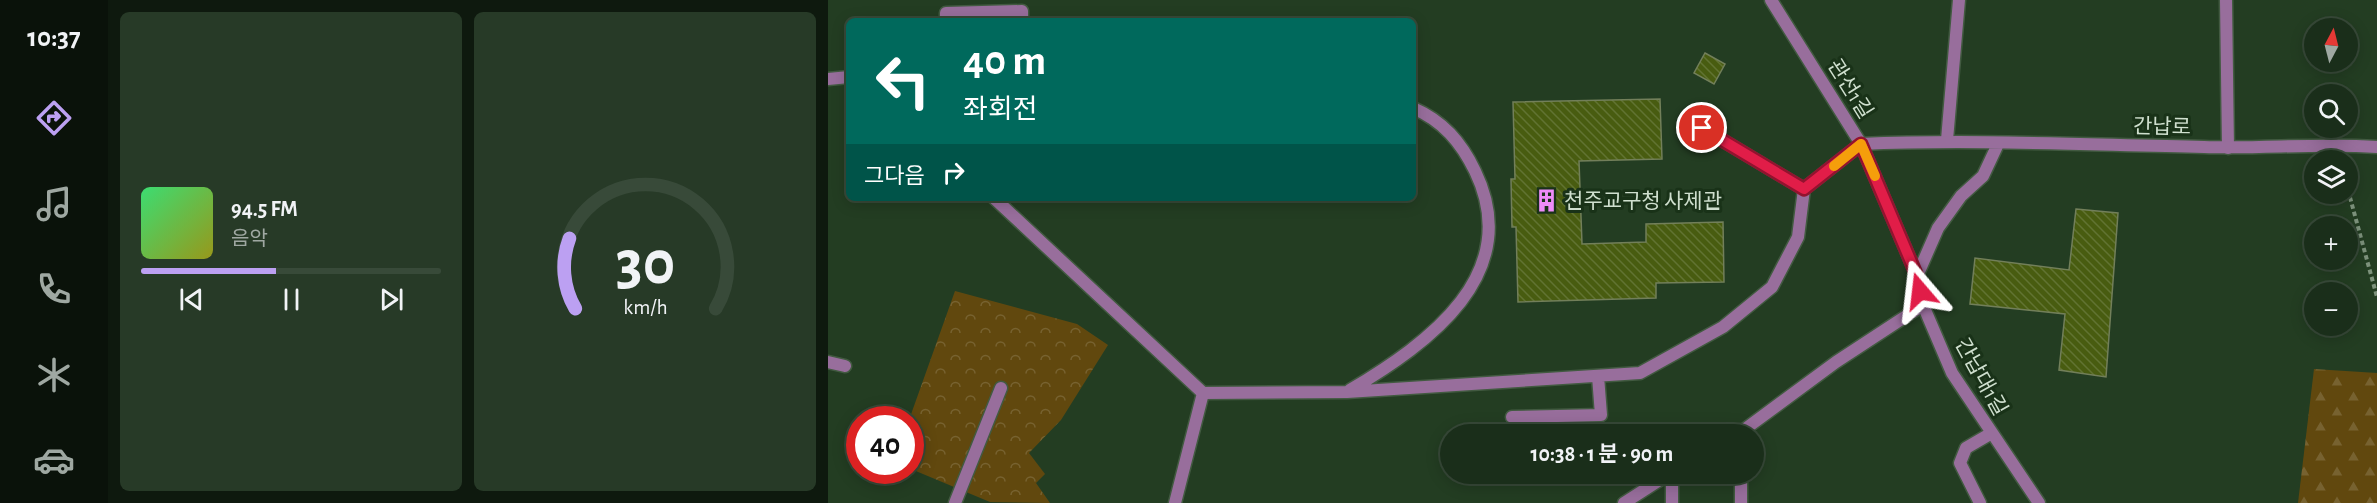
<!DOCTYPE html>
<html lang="ko">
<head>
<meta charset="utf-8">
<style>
  :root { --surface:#1a2e1a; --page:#273a27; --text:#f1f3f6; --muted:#9fa8a2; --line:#384a39; --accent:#bca0f2 }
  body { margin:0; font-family:"Alegreya Sans","Noto Sans KR",sans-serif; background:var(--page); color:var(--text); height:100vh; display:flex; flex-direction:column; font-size:22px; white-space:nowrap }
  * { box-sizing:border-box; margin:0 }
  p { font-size:20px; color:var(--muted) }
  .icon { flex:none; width:33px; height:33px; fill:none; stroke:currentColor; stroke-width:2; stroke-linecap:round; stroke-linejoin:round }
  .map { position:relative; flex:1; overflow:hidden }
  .sheet { display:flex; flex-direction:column; gap:12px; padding:12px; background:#0e190e; width:720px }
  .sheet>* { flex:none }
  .hud { position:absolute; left:18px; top:18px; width:570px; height:183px; border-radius:9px; box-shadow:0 3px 15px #0003,0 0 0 2px var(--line); background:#00695c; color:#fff; overflow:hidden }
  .needle { width:39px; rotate:7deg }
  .tools { position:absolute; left:1476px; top:18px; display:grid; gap:12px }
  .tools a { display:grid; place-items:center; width:54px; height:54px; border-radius:50%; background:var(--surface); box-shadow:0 3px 15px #0003,0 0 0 2px var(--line); font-size:30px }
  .speed { position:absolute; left:18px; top:406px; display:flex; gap:12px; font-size:30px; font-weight:700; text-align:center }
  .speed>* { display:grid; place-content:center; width:78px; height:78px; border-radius:50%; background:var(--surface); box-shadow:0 3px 15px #0003,0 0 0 2px var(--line); line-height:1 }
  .speed .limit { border:9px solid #d22; background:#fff; color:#111 }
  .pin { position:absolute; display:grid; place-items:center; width:51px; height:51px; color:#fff; margin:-26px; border:3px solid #fff; border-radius:50%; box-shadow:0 2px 6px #0007 }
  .me { position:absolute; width:66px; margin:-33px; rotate:343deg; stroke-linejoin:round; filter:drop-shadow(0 0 4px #0008) }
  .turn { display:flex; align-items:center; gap:21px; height:126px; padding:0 18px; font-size:27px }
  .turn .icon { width:78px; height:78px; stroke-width:2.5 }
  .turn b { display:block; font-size:42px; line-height:51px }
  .then { display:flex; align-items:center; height:57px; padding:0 18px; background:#0003; gap:12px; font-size:22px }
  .sheet .card { flex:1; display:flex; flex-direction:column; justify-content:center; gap:9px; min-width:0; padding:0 21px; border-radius:9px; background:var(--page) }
  .sheet .dial { align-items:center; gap:0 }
  .dial svg { height:156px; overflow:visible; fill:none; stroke:var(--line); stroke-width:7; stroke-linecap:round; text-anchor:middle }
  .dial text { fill:var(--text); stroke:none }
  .song { display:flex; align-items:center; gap:18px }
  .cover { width:72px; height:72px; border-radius:9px; background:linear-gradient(135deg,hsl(140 70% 55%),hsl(60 70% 35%)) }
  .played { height:6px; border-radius:3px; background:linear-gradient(90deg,var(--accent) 45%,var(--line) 45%) }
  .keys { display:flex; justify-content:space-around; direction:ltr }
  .sheet .tiles { flex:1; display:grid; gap:12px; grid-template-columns:repeat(2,1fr) }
  .trip { position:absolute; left:612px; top:424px; width:324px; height:60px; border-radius:30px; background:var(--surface); box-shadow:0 3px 15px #0003,0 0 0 2px var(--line); font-weight:600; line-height:60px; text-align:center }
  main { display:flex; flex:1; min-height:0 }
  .tab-bar { display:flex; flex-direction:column; width:108px; justify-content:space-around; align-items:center; background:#0a120a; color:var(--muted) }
  .tab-bar .icon { width:42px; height:42px }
  .tab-bar .current { color:var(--accent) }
  .tab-bar b { font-size:27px; color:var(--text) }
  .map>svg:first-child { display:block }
</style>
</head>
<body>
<main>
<nav class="tab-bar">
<b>10:37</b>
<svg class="icon current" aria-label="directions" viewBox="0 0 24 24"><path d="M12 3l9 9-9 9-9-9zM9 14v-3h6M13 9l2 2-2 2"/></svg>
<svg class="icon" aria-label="music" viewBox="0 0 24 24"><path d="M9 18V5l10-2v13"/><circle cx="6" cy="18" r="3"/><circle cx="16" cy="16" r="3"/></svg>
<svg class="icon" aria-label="phone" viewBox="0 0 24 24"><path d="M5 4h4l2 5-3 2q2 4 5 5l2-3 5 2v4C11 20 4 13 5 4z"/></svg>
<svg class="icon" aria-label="climate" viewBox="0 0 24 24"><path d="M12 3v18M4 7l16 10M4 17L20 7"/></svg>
<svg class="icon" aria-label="car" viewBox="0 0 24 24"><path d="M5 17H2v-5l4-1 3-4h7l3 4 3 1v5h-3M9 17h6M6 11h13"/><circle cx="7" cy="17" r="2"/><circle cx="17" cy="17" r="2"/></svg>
</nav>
<section class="sheet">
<div class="tiles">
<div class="card">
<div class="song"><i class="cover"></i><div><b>94.5 FM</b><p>음악</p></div></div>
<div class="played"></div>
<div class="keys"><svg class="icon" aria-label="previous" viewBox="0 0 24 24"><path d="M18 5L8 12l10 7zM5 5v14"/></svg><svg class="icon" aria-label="pause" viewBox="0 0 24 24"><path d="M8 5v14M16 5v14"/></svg><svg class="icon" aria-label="next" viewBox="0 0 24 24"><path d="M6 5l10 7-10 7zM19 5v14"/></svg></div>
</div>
<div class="card dial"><svg viewBox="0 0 100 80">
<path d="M14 69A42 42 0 1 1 86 69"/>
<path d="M14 69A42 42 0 0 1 11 33" stroke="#bca0f2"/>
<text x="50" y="56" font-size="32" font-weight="700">30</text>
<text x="50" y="72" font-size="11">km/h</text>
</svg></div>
</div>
</section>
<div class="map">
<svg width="1549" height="503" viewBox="0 0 1549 503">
  <defs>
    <pattern id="forest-firs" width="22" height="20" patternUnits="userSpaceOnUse" patternTransform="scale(1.5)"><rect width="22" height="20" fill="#61480e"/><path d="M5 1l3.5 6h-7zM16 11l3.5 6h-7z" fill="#776230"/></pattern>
    <pattern id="park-crowns" width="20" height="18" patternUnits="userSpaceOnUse" patternTransform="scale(1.5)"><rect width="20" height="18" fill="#61480e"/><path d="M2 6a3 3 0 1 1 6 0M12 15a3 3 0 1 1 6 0" fill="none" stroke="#776230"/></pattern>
    <pattern id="building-back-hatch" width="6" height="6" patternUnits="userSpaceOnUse" patternTransform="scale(1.5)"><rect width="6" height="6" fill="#485c10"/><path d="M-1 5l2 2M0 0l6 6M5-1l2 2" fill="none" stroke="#617332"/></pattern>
  </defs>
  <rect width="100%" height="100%" fill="#233d22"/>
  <path fill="url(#forest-firs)" d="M 1486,369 L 1549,373 L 1549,503 L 1470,503 Z"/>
  <path fill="url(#park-crowns)" d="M 127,291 L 249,324 L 280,345 L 233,420 L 201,453 L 217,474 L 208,483 L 222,503 L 162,502 L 83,469 L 81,420 Z"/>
  <path fill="url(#building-back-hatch)" stroke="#727f5a" stroke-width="1.5" d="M 877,53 L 897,64 L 886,84 L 866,73 Z
    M 832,99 L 834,159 L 751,161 L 754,244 L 818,242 L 818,224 L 895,222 L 896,282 L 828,283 L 828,298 L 690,302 L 688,227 L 684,227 L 683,179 L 687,179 L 685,102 Z
    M 1248,209 L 1290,213 L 1278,377 L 1231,370 L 1237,314 L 1142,304 L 1147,258 L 1241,270 Z"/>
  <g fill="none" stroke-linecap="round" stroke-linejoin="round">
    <defs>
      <path id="service" d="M 118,21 L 118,13 L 194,11 L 194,21
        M 0,79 L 21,77
        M 874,128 L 976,189
        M 166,198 L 375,393 L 519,392 L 812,373 L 895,327 L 944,287 L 970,237 L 976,189 L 1033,144
        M 522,390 C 601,343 697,274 647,171 C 633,142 615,121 585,108
        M 684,417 L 773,415 L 770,376
        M 127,503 L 173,388
        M 347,503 L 375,393"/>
      <path id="minor" d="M 943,0 L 1033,144
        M 1398,0 L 1400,148
        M 1119,140 L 1131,0
        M 1095,305 L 1124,373 L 1211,503
        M 0,362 L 17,366
        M 844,474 L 844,503
        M 913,474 L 913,503
        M 1152,503 L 1132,463 L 1138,448 L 1162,434"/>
      <path id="tertiary" d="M 1089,276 L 1110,228 L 1133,196 L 1155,176 L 1170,144
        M 909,435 L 1008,362 L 1095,305 L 1089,276 L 1033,144 C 1147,139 1262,145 1376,147 C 1434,149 1491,143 1549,147
        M 796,503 L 841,474"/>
    </defs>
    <use href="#service" stroke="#425a41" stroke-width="15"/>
    <use href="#minor" stroke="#425a41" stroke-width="15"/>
    <use href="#tertiary" stroke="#425a41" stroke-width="15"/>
    <path stroke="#7d927c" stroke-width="4" stroke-dasharray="4.5 3" stroke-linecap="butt" d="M 1520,190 L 1549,297"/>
    <use href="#service" stroke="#986e9c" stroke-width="12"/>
    <use href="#minor" stroke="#986e9c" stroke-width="12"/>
    <use href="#tertiary" stroke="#986e9c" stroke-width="12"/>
  </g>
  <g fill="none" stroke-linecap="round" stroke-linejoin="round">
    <defs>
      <path id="route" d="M 874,128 L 976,189 L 1033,144 L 1089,276 L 1092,291"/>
    </defs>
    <use href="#route" stroke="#92132f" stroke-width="15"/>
    <use href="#route" stroke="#e11d48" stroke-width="10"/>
    <path stroke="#f59e0b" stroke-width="10" d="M 1006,166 L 1033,144 L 1047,176"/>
  </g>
  <defs>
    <symbol id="building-bare" viewBox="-9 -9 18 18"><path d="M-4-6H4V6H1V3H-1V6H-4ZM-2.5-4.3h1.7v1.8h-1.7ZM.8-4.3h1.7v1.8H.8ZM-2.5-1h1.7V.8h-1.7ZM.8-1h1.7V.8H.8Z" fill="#ee8cf8" stroke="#193218" stroke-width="2.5" paint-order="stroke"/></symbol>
  </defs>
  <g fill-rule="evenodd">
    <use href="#building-bare" x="702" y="184" width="33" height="33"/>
  </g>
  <g text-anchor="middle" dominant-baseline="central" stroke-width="6" stroke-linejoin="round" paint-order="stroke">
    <g font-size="21" fill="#cfdfce" stroke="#193218">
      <text transform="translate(1022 89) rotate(58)">관선1길</text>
      <text transform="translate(1334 127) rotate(1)">간납로</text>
      <text transform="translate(1153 377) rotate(61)">간납대1길</text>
    </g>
    <g font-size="21" fill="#cfdfce" stroke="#193218" text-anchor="start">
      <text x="736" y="201">천주교구청 사제관</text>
    </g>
  </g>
</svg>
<div class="tools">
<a><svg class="needle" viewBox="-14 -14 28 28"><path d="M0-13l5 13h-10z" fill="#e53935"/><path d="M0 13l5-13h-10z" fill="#9fa8a2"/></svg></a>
<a><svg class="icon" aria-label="search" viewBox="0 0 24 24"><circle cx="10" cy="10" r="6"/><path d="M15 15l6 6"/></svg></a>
<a><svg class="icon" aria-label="layers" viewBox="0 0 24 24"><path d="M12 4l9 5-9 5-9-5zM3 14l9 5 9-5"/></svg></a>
<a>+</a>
<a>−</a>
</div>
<div class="speed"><div class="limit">40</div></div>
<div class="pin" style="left:874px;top:128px;background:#d93025"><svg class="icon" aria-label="arrive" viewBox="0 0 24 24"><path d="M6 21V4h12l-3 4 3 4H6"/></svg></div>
<svg class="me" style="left:1092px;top:291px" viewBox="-20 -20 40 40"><path d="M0-17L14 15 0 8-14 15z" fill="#e11d48" stroke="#fff" stroke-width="4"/></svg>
<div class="trip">10:38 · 1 분 · 90 m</div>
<div class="hud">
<div class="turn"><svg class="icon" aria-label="left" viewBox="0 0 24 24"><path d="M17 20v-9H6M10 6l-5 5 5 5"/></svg><div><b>40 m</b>좌회전</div></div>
<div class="then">그다음<svg class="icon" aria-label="right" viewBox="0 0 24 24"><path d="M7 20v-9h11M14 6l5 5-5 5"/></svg></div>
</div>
</div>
</main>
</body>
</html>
